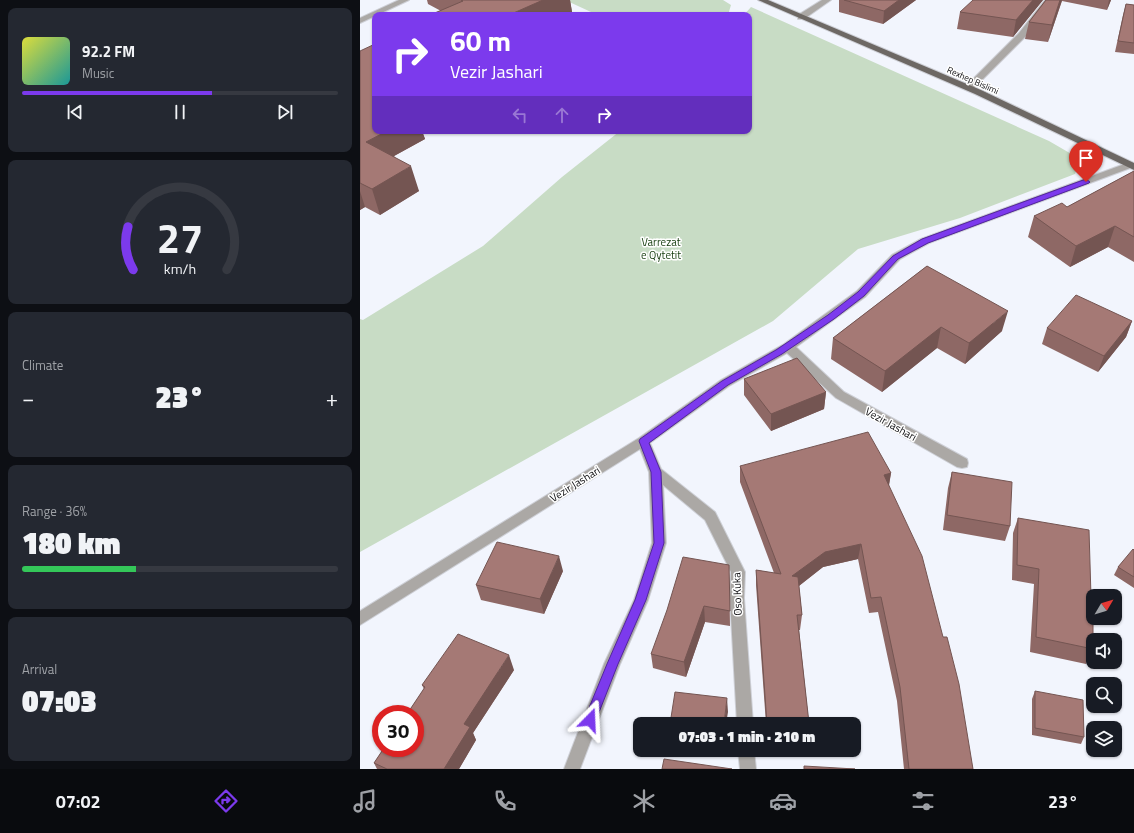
<!DOCTYPE html>
<html lang="en">
<head>
<meta charset="utf-8">
<style>
  :root { --surface:#171b24; --page:#242831; --text:#f1f3f6; --muted:#9ea1a6; --line:#363941; --accent:#7c3aed }
  body { margin:0; font-family:"Titillium Web",sans-serif; background:var(--page); color:var(--text); height:100vh; display:flex; flex-direction:column; font-size:15px; white-space:nowrap }
  * { box-sizing:border-box; margin:0 }
  p { font-size:13px; color:var(--muted) }
  .icon { flex:none; width:22px; height:22px; fill:none; stroke:currentColor; stroke-width:2; stroke-linecap:round; stroke-linejoin:round }
  .map { position:relative; flex:1; overflow:hidden }
  .sheet { display:flex; flex-direction:column; gap:8px; padding:8px; background:#0d0f14; width:360px }
  .sheet>* { flex:none }
  .banner { position:absolute; left:12px; top:12px; width:380px; height:122px; border-radius:8px; box-shadow:0 1px 3px #0004; background:#7c3aed; color:#fff; overflow:hidden }
  .needle { width:26px; rotate:52deg }
  .controls { position:absolute; left:726px; top:589px; display:grid; gap:8px }
  .controls a { display:grid; place-items:center; width:36px; height:36px; border-radius:8px; background:var(--surface); box-shadow:0 1px 3px #0004; font-size:20px }
  .speed { position:absolute; left:12px; top:705px; display:flex; gap:8px; font-size:20px; font-weight:700; text-align:center }
  .speed>* { display:grid; place-content:center; width:52px; height:52px; border-radius:50%; background:var(--surface); box-shadow:0 1px 3px #0004; line-height:1 }
  .speed .limit { border:6px solid #d22; background:#fff; color:#111 }
  .pin { position:absolute; display:grid; place-items:center; width:34px; height:34px; color:#fff; margin:-41px -17px; border-radius:50% 50% 50% 0; rotate:-45deg; box-shadow:0 0 4px #0007 }
  .pin .icon { rotate:45deg }
  .me { position:absolute; width:44px; margin:-22px; rotate:21deg; stroke-linejoin:round; filter:drop-shadow(0 0 3px #0008) }
  .turn { display:flex; align-items:center; gap:14px; height:84px; padding:0 12px; font-size:18px }
  .turn .icon { width:52px; height:52px; stroke-width:2.5 }
  .turn b { display:block; font-size:28px; line-height:34px }
  .lanes { display:flex; align-items:center; height:38px; padding:0 12px; background:#0003; justify-content:center; gap:20px; direction:ltr }
  .lanes .off { opacity:.35 }
  .big { font-size:30px; font-weight:800; line-height:1.1 }
  .sheet .card { flex:1; display:flex; flex-direction:column; justify-content:center; gap:6px; min-width:0; padding:0 14px; border-radius:8px; background:var(--page) }
  .sheet .dial { align-items:center; gap:0 }
  .dial svg { height:104px; overflow:visible; fill:none; stroke:var(--line); stroke-width:7; stroke-linecap:round; text-anchor:middle }
  .dial text { fill:var(--text); stroke:none }
  .song { display:flex; align-items:center; gap:12px }
  .cover { width:48px; height:48px; border-radius:6px; background:linear-gradient(135deg,hsl(60 70% 55%),hsl(180 70% 35%)) }
  .played { height:4px; border-radius:2px; background:linear-gradient(90deg,var(--accent) 60%,var(--line) 60%) }
  .keys { display:flex; justify-content:space-around; direction:ltr }
  .heat { display:flex; justify-content:space-between; align-items:center; font-size:22px; direction:ltr }
  .charge { height:6px; border-radius:3px; background:linear-gradient(90deg,#34c759 36%,var(--line) 0) }
  .trip { position:absolute; left:273px; top:717px; width:228px; height:40px; border-radius:8px; background:var(--surface); box-shadow:0 1px 3px #0004; font-weight:800; line-height:40px; text-align:center }
  .dock { display:flex; height:64px; justify-content:space-around; align-items:center; background:#090b0e; color:var(--muted) }
  .dock .icon { width:28px; height:28px }
  .dock .active { color:var(--accent) }
  .dock b { font-size:18px; color:var(--text) }
  main { display:flex; flex:1; min-height:0 }
  .map>svg:first-child { display:block }
</style>
</head>
<body>
<main>
<section class="sheet">
<div class="card">
<div class="song"><i class="cover"></i><div><b>92.2 FM</b><p>Music</p></div></div>
<div class="played"></div>
<div class="keys"><svg class="icon" aria-label="previous" viewBox="0 0 24 24"><path d="M18 5L8 12l10 7zM5 5v14"/></svg><svg class="icon" aria-label="pause" viewBox="0 0 24 24"><path d="M8 5v14M16 5v14"/></svg><svg class="icon" aria-label="next" viewBox="0 0 24 24"><path d="M6 5l10 7-10 7zM19 5v14"/></svg></div>
</div>
<div class="card dial"><svg viewBox="0 0 100 80">
<path d="M14 69A42 42 0 1 1 86 69"/>
<path d="M14 69A42 42 0 0 1 10 36" stroke="#7c3aed"/>
<text x="50" y="56" font-size="32" font-weight="700">27</text>
<text x="50" y="72" font-size="11">km/h</text>
</svg></div>
<div class="card"><p>Climate</p>
<div class="heat"><a>−</a><b class="big">23°</b><a>+</a></div>
</div>
<div class="card"><p>Range · 36%</p><b class="big">180 km</b><div class="charge"></div></div>
<div class="card"><p>Arrival</p><b class="big">07:03</b></div>
</section>
<div class="map">
<svg width="774" height="769" viewBox="0 0 774 769">
  <rect width="100%" height="100%" fill="#f2f5fd"/>
  <path fill="#c8dcc5" d="M 205,0 L 363,0 L 371,5 L 368,15 L 246,15 L 231,12 Z
    M 391,7 L 689,141 L 720,159 L 715,174 L 600,218 L 498,249 L 413,321 L 0,552 L 0,319 L 3,320 L 123,246 L 202,177 L 260,131 L 389,131 L 389,15 L 384,15 Z"/>
  <g fill="none" stroke-linecap="round" stroke-linejoin="round">
    <defs>
      <path id="minor" d="M 39,0 L 49,0 L 0,23 L 0,18 Z
        M 462,0 L 471,0 L 444,19 L 438,19 L 438,15 Z
        M 685,0 L 693,0 L 665,37 L 612,90 L 606,90 L 605,88 L 606,86 L 659,33 Z
        M 770,162 L 773,163 L 773,167 L 569,243 L 540,259 L 505,297 L 436,347 L 484,392 L 607,459 L 608,463 L 607,467 L 602,468 L 597,467 L 476,398 L 427,353 L 369,386 L 290,443 L 301,469 L 355,512 L 385,572 L 384,598 L 393,724 L 377,724 L 370,598 L 371,572 L 345,520 L 303,485 L 306,543 L 288,600 L 260,664 L 220,769 L 204,769 L 244,664 L 274,600 L 292,543 L 289,472 L 280,449 L 0,625 L 0,611 L 279,438 L 361,380 L 424,344 L 497,291 L 532,255 L 561,239 Z
        M 378,750 L 394,750 L 396,769 L 380,769 Z"/>
      <path id="major" d="M 398,0 L 408,0 L 621,90 L 774,163 L 774,170 L 615,94 Z"/>
    </defs>
    <use href="#minor" stroke="#ced0d7" stroke-width="2"/>
    <use href="#major" stroke="#ced0d7" stroke-width="2"/>
    <use href="#minor" fill="#aba8a5" fill-rule="evenodd"/>
    <use href="#major" fill="#6d6864" fill-rule="evenodd"/>
  </g>
  <path fill="#8e6865" d="M 67,0 L 210,0 L 212,12 L 81,11 L 68,4 Z
    M 479,0 L 556,0 L 523,24 L 479,12 Z
    M 683,0 L 653,37 L 597,29 L 600,12 Z
    M 686,0 L 751,0 L 747,10 L 702,1 L 688,42 L 665,39 L 669,22 Z
    M 766,4 L 774,5 L 774,54 L 755,52 L 763,15 Z
    M 0,51 L 15,131 L 62,131 L 65,139 L 34,156 L 59,191 L 20,215 L 5,207 L 0,210 Z
    M 774,171 L 774,262 L 748,247 L 710,267 L 668,237 L 674,216 L 707,207 Z
    M 567,266 L 642,331 L 605,364 L 577,348 L 522,392 L 471,359 L 473,338 Z
    M 772,321 L 766,337 L 738,372 L 682,344 L 687,328 Z
    M 384,379 L 466,392 L 464,409 L 411,431 L 384,395 Z
    M 380,466 L 531,473 L 529,486 L 613,769 L 544,769 L 537,701 L 518,612 L 509,613 L 498,559 L 463,567 L 439,586 L 442,615 L 440,630 L 439,630 L 449,724 L 406,724 L 396,585 L 396,570 L 414,573 L 380,482 Z
    M 592,472 L 650,526 L 645,541 L 583,530 L 588,488 Z
    M 658,518 L 733,649 L 726,664 L 670,652 L 674,584 L 652,580 L 653,533 Z
    M 774,550 L 774,588 L 754,575 L 758,567 Z
    M 369,565 L 370,626 L 345,622 L 326,677 L 293,668 L 291,654 Z
    M 203,571 L 184,614 L 121,600 L 116,585 Z
    M 154,670 L 113,733 L 116,740 L 99,769 L 17,769 L 14,763 L 64,689 L 62,685 Z
    M 675,691 L 724,737 L 721,744 L 672,735 L 672,699 Z"/>
  <path fill="#745552" d="M 183,0 L 210,0 L 212,12 L 204,15 L 149,15 Z
    M 539,0 L 556,0 L 523,24 L 524,11 Z
    M 673,0 L 683,0 L 653,37 L 656,20 Z
    M 700,0 L 702,0 L 688,42 L 692,25 Z
    M 749,0 L 751,0 L 747,10 Z
    M 27,131 L 62,131 L 65,139 L 14,167 L 6,142 Z
    M 51,166 L 59,191 L 20,215 L 12,189 Z
    M 0,191 L 5,207 L 0,210 Z
    M 755,226 L 748,247 L 710,267 L 716,246 Z
    M 648,311 L 642,331 L 605,364 L 609,343 Z
    M 772,321 L 766,337 L 738,372 L 744,356 Z
    M 581,327 L 577,348 L 522,392 L 525,371 Z
    M 466,392 L 464,409 L 411,431 L 411,414 Z
    M 531,473 L 528,489 L 524,475 Z
    M 501,544 L 498,559 L 463,567 L 431,592 L 432,576 L 465,552 Z
    M 199,556 L 203,571 L 184,614 L 180,599 Z
    M 344,606 L 345,622 L 326,677 L 324,662 Z
    M 149,655 L 154,670 L 113,733 L 116,740 L 99,769 L 84,769 L 104,724 Z
    M 367,698 L 368,712 L 366,724 L 364,724 Z"/>
  <path fill="#a57975" stroke="#745552" d="M 101,0 L 183,0 L 149,15 L 70,15 L 103,1 Z
    M 484,0 L 539,0 L 524,11 Z
    M 613,0 L 673,0 L 656,20 L 600,12 Z
    M 686,0 L 700,0 L 692,25 L 669,22 Z
    M 766,4 L 774,5 L 774,43 L 758,41 Z
    M 15,44 L 15,89 L 13,91 L 15,92 L 15,131 L 27,131 L 6,142 L 51,166 L 12,189 L 0,183 L 0,51 Z
    M 774,171 L 774,237 L 755,226 L 716,246 L 674,216 L 702,203 L 707,207 Z
    M 567,266 L 648,311 L 609,343 L 581,327 L 525,371 L 473,338 Z
    M 716,295 L 772,321 L 744,356 L 687,328 Z
    M 437,358 L 466,392 L 411,414 L 384,379 Z
    M 508,432 L 531,473 L 524,475 L 562,556 L 583,637 L 587,637 L 599,684 L 613,769 L 549,769 L 540,687 L 521,597 L 511,598 L 501,544 L 465,552 L 432,576 L 438,577 L 442,615 L 437,615 L 449,723 L 424,724 L 407,724 L 396,570 L 421,574 L 380,466 Z
    M 592,472 L 652,482 L 650,526 L 587,515 Z
    M 658,518 L 729,530 L 731,597 L 733,594 L 733,649 L 676,637 L 679,569 L 657,565 Z
    M 137,542 L 199,556 L 180,599 L 116,585 Z
    M 773,549 L 774,550 L 774,577 L 758,567 Z
    M 323,557 L 369,565 L 370,611 L 344,606 L 324,662 L 291,654 L 307,610 Z
    M 98,634 L 149,655 L 104,724 L 110,727 L 84,769 L 27,769 L 14,763 L 24,748 L 55,748 L 55,714 L 47,714 L 65,687 L 62,685 Z
    M 675,691 L 723,700 L 724,737 L 675,728 Z
    M 315,692 L 367,698 L 364,724 L 310,724 Z
    M 304,759 L 372,769 L 302,769 Z
    M 444,766 L 495,769 L 444,769 Z"/>
  <path fill="#7c3aed" stroke="#51269a" d="M 726,179 L 730,182 L 729,183 L 568,243 L 538,259 L 504,296 L 474,319 L 422,354 L 368,385 L 289,443 L 301,472 L 304,543 L 286,600 L 258,664 L 236,720 L 235,725 L 230,726 L 226,725 L 224,720 L 247,664 L 275,600 L 294,543 L 291,472 L 279,441 L 280,439 L 362,381 L 416,350 L 468,315 L 498,292 L 533,256 L 562,239 Z"/>
  <g text-anchor="middle" dominant-baseline="central" stroke-width="3" stroke-linejoin="round" paint-order="stroke">
    <g font-size="9" fill="#0e0e11" stroke="#fff">
      <text transform="translate(613 80) rotate(24)">Rexhep Bislimi</text>
    </g>
    <g font-size="11" fill="#123a0b" stroke="#fff">
      <text x="301" y="242">Varrezat<tspan x="301" dy="13">e Qytetit</tspan></text>
    </g>
    <g font-size="11" fill="#0e0e11" stroke="#fff">
      <text transform="translate(531 424) rotate(29)">Vezir Jashari</text>
      <text transform="translate(215 484) rotate(-32)">Vezir Jashari</text>
      <text transform="translate(377 594) rotate(-92)">Oso Kuka</text>
    </g>
  </g>
</svg>
<div class="controls">
<a><svg class="needle" viewBox="-14 -14 28 28"><path d="M0-13l5 13h-10z" fill="#e53935"/><path d="M0 13l5-13h-10z" fill="#9ea1a6"/></svg></a>
<a><svg class="icon" aria-label="sound" viewBox="0 0 24 24"><path d="M4 9h4l5-4v14l-5-4H4zM17 9q2 3 0 6"/></svg></a>
<a><svg class="icon" aria-label="search" viewBox="0 0 24 24"><circle cx="10" cy="10" r="6"/><path d="M15 15l6 6"/></svg></a>
<a><svg class="icon" aria-label="layers" viewBox="0 0 24 24"><path d="M12 4l9 5-9 5-9-5zM3 14l9 5 9-5"/></svg></a>
</div>
<div class="speed"><div class="limit">30</div></div>
<div class="pin" style="left:726px;top:182px;background:#d93025"><svg class="icon" aria-label="arrive" viewBox="0 0 24 24"><path d="M6 21V4h12l-3 4 3 4H6"/></svg></div>
<svg class="me" style="left:230px;top:720px" viewBox="-20 -20 40 40"><path d="M0-17L14 15 0 8-14 15z" fill="#7c3aed" stroke="#fff" stroke-width="4"/></svg>
<div class="trip">07:03 · 1 min · 210 m</div>
<div class="banner">
<div class="turn"><svg class="icon" aria-label="right" viewBox="0 0 24 24"><path d="M7 20v-9h11M14 6l5 5-5 5"/></svg><div><b>60 m</b>Vezir Jashari</div></div>
<div class="lanes"><svg class="icon off" aria-label="left" viewBox="0 0 24 24"><path d="M17 20v-9H6M10 6l-5 5 5 5"/></svg><svg class="icon off" aria-label="ahead" viewBox="0 0 24 24"><path d="M12 20V5M6 11l6-6 6 6"/></svg><svg class="icon" aria-label="right" viewBox="0 0 24 24"><path d="M7 20v-9h11M14 6l5 5-5 5"/></svg></div>
</div>
</div>
</main>
<nav class="dock">
<b>07:02</b>
<svg class="icon active" aria-label="directions" viewBox="0 0 24 24"><path d="M12 3l9 9-9 9-9-9zM9 14v-3h6M13 9l2 2-2 2"/></svg>
<svg class="icon" aria-label="music" viewBox="0 0 24 24"><path d="M9 18V5l10-2v13"/><circle cx="6" cy="18" r="3"/><circle cx="16" cy="16" r="3"/></svg>
<svg class="icon" aria-label="phone" viewBox="0 0 24 24"><path d="M5 4h4l2 5-3 2q2 4 5 5l2-3 5 2v4C11 20 4 13 5 4z"/></svg>
<svg class="icon" aria-label="climate" viewBox="0 0 24 24"><path d="M12 3v18M4 7l16 10M4 17L20 7"/></svg>
<svg class="icon" aria-label="car" viewBox="0 0 24 24"><path d="M5 17H2v-5l4-1 3-4h7l3 4 3 1v5h-3M9 17h6M6 11h13"/><circle cx="7" cy="17" r="2"/><circle cx="17" cy="17" r="2"/></svg>
<svg class="icon" aria-label="filters" viewBox="0 0 24 24"><path d="M4 7h16M4 17h16"/><circle cx="9" cy="7" r="2"/><circle cx="15" cy="17" r="2"/></svg>
<b>23°</b>
</nav>
</body>
</html>
